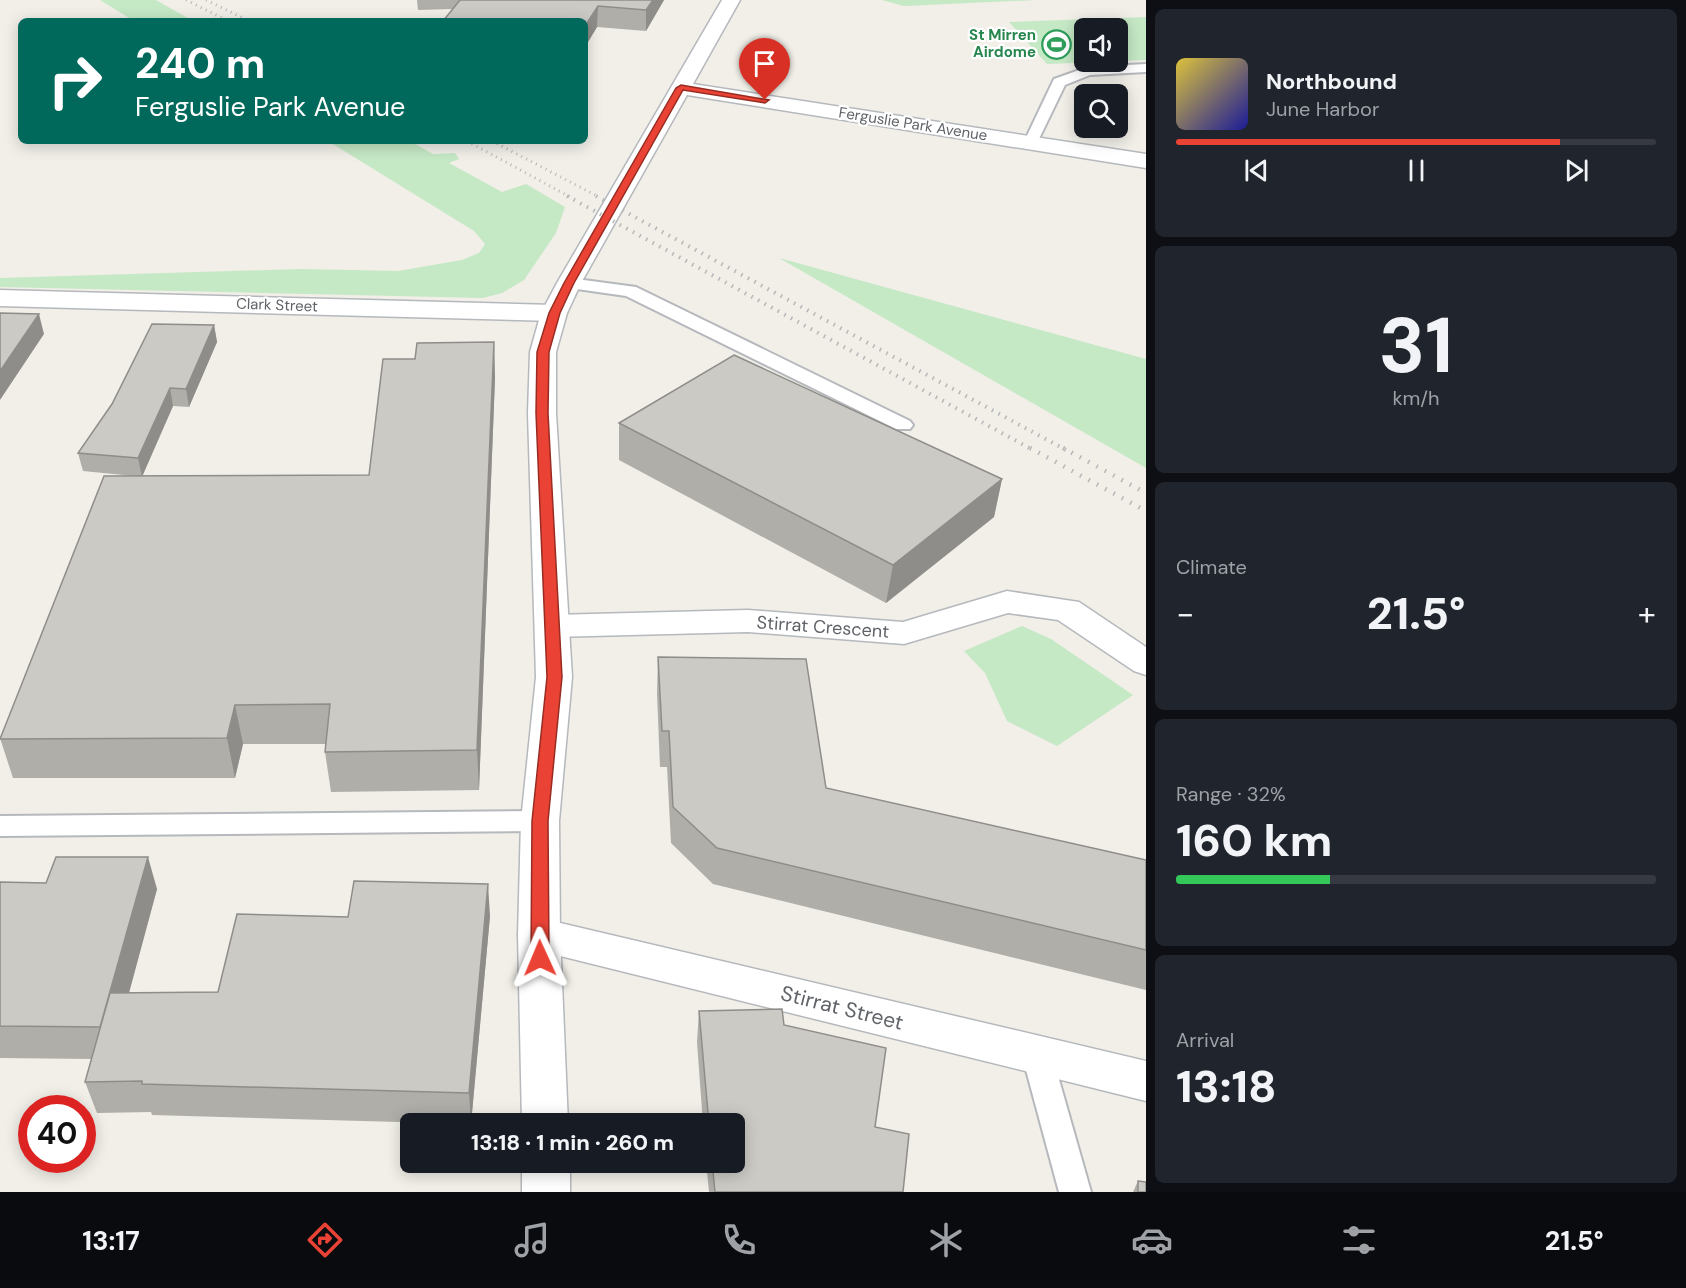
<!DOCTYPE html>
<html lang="en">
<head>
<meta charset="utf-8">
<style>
  :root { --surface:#171b24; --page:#20242c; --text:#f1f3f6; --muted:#9ea1a6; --line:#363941; --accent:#ea4335 }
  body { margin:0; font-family:"DM Sans",sans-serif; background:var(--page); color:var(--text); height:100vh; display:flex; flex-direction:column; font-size:22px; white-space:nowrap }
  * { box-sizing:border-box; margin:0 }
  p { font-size:20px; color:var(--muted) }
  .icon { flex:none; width:33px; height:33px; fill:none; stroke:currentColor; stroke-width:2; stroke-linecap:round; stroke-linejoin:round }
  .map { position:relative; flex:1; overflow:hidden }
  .sheet { display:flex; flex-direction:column; gap:9px; padding:9px; background:#0d0f14; width:540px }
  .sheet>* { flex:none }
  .banner { position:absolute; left:18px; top:18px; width:570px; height:126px; border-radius:9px; box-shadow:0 3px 15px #0003; background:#00695c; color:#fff; overflow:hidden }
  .fabs { position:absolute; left:1074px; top:18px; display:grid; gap:12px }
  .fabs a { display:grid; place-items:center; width:54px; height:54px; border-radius:9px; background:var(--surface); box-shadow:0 3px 15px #0003; font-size:30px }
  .speed { position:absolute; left:18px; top:1095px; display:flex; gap:12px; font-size:30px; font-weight:700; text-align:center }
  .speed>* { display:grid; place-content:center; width:78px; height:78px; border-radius:50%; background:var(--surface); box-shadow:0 3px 15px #0003; line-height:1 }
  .speed .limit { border:9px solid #d22; background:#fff; color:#111 }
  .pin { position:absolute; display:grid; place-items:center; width:51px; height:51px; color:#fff; margin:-62px -26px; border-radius:50% 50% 50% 0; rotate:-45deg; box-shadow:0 0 6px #0007 }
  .pin .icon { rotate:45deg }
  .me { position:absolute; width:66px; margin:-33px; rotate:359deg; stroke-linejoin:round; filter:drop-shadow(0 0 4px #0008) }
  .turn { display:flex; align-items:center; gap:21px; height:126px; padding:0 18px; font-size:27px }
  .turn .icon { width:78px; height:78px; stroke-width:2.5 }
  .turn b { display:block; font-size:42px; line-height:51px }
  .big { font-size:45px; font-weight:800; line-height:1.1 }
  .sheet .tile { flex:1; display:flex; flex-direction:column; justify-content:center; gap:9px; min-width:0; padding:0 21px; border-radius:9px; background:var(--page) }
  .sheet .dial { align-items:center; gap:0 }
  .dial b { font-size:78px; line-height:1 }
  .song { display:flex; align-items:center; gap:18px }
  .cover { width:72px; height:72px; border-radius:9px; background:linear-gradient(135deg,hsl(50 70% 55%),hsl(240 70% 35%)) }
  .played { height:6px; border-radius:3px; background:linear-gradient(90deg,var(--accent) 80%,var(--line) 80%) }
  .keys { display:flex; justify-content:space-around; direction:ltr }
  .heat { display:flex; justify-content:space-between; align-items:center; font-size:33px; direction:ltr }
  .charge { height:9px; border-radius:4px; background:linear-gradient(90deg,#34c759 32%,var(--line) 0) }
  .trip { position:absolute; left:400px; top:1113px; width:345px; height:60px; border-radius:9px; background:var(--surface); box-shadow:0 3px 15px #0003; font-weight:800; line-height:60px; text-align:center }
  .tabs { display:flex; height:96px; justify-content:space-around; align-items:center; background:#090b0e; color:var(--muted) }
  .tabs .icon { width:42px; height:42px }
  .tabs .on { color:var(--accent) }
  .tabs b { font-size:27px; color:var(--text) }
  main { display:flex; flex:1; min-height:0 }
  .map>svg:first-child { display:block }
</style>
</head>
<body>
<main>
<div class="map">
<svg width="1146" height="1192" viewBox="0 0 1146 1192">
  <rect width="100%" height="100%" fill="#f1efe8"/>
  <path fill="#c5e8c5" d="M 100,0 L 156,0 L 193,21 L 134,21 Z
    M 882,0 L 1037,0 L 904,6 Z
    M 1146,17 L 1146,60 L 1118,61 L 1118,28 L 1084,28 L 1084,62 L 1100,62 L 1047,64 L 1009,22 Z
    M 328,141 L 410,141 L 433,154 L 455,153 L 459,159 L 449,163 L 502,192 L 526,184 L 565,207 L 556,233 L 524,280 L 502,293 L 483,298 L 0,287 L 0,278 L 301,269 L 398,271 L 462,260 L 479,253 L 485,244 L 474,231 Z
    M 779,258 L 1146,359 L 1146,468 Z
    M 1022,626 L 1051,639 L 1133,695 L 1057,746 L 1007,721 L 985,673 L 964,651 Z"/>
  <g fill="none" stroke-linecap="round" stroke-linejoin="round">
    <defs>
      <path id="service" d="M 1146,64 L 1146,72 L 1090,75 L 1065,85 L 1036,145 L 1026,145 L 1024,142 L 1054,79 L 1088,67 Z
        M 569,278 L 636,287 L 910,421 L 913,425 L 910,429 L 896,429 L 626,296 L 563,287 L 561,283 L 563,279 Z
        M 540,811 L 549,814 L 553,821 L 549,828 L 540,831 L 0,836 L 0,816 Z
        M 1037,1042 L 1048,1046 L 1052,1055 L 1091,1192 L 1059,1192 L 1022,1055 L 1026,1046 Z"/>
      <path id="minor" d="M 0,290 L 554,305 L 563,308 L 567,313 L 563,318 L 554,321 L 0,306 Z
        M 1007,591 L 1079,602 L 1146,647 L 1146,675 L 1134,671 L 1058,620 L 1008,613 L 904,644 L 748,632 L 552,637 L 540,634 L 535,626 L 540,618 L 552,615 L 748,610 L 903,622 Z
        M 539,918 L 1146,1061 L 1146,1101 L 524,947 L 518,935 L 524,923 Z"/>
      <path id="tertiary" d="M 722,0 L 740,0 L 693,84 L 1146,154 L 1146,168 L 687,95 L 581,283 L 567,313 L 556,352 L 556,413 L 572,677 L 559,821 L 560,935 L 568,1124 L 522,1124 L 518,935 L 521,821 L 536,677 L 528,413 L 530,352 L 541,313 L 557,283 Z
        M 522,1162 L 570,1162 L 570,1192 L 522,1192 Z"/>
    </defs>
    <use href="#service" stroke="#b5b8bc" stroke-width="4"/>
    <use href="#minor" stroke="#b5b8bc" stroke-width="3"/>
    <use href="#tertiary" stroke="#b5b8bc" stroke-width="3"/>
    <use href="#service" fill="#fff" fill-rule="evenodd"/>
    <use href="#minor" fill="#fff" fill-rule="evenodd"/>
    <use href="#tertiary" fill="#fff" fill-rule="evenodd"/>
    <path stroke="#b6b7b8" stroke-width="3" stroke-dasharray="1 4.5" stroke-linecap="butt" d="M 186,0 L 228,21
      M 206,0 L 249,21
      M 467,141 L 570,197
      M 492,141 L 599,197"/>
    <path stroke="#b6b7b8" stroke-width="4" stroke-dasharray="1.5 6" stroke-linecap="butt" d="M 567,196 L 1033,450
      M 596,196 L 1066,450"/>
    <path stroke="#b6b7b8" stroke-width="4.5" stroke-dasharray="1.5 8" stroke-linecap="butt" d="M 1030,448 L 1146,511
      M 1063,448 L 1146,493"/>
  </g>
  <path fill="#afaea9" d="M 417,0 L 664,0 L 646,31 L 597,27 L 585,47 L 585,21 L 453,9 L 418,10 Z
    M 214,325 L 217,342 L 189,407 L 173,406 L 142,476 L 369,475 L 415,359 L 494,342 L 495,378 L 479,790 L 331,792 L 325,752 L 326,744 L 243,744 L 235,778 L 13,778 L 0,738 L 134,476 L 83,471 L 78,453 Z
    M 619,423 L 1002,479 L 994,517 L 886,603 L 619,460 Z
    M 658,657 L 826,788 L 1146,860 L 1146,990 L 713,884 L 671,843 L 667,767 L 660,767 L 657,693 Z
    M 0,882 L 157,889 L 129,993 L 218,992 L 348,917 L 490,916 L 471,1124 L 152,1115 L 151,1112 L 97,1113 L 85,1082 L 92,1059 L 0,1058 Z
    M 699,1011 L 784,1025 L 875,1127 L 903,1192 L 709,1192 L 706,1162 L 735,1162 L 735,1124 L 703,1124 L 697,1042 Z
    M 1138,1181 L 1146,1192 L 1133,1192 Z"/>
  <path fill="#8f8d8a" d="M 653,0 L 664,0 L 646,31 L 646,10 Z
    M 598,6 L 597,27 L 585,47 L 585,26 Z
    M 39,314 L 44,334 L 0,400 L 0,371 Z
    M 214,325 L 217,342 L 189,407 L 186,389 Z
    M 494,342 L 495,378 L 479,790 L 477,750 Z
    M 170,388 L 173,406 L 142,477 L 138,458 Z
    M 1002,479 L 994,517 L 886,603 L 893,565 Z
    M 235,705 L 243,744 L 235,778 L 227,738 Z
    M 148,857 L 157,889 L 111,1059 L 100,1027 Z
    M 488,884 L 490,916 L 471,1124 L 469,1093 Z"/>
  <path fill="#cccac5" stroke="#8f8d8a" stroke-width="1.5" d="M 460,0 L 653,0 L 646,10 L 598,6 L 585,26 L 585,21 L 443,21 Z
    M 0,313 L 39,314 L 0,371 Z
    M 152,324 L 214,325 L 186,389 L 170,388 L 138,458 L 78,453 L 112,404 Z
    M 494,342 L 477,750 L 325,752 L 330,704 L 235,705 L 227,738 L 0,739 L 104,476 L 369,475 L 383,359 L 415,359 L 417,343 Z
    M 734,355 L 1002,479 L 893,565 L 619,423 Z
    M 658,657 L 806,659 L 826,788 L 1146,860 L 1146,950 L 717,848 L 673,807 L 669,731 L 662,731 Z
    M 56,857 L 148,857 L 100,1027 L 0,1026 L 0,882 L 46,883 Z
    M 354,881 L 488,884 L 469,1093 L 142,1084 L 142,1081 L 85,1082 L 110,993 L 218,992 L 237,914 L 348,917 Z
    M 782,1009 L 784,1025 L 886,1048 L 875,1127 L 909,1134 L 903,1192 L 715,1192 L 712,1162 L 735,1162 L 735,1124 L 709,1124 L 699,1011 Z
    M 1138,1181 L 1146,1182 L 1146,1192 L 1138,1192 Z"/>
  <path fill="#ea4335" stroke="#982c22" stroke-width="1.5" d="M 681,85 L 769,100 L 765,103 L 683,90 L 574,283 L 560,313 L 549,352 L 548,413 L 562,677 L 548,821 L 549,958 L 546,963 L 540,966 L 534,963 L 531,958 L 532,821 L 547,677 L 536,413 L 537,352 L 549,313 L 564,283 L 676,88 Z"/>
  <defs>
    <symbol id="stadium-ring" viewBox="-11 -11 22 22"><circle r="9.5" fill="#fff" stroke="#2e9e5b" stroke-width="1.5"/><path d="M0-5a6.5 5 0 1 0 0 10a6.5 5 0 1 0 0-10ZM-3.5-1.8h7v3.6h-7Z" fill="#2e9e5b"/></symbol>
  </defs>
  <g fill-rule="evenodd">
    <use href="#stadium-ring" x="1040" y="28" width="33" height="33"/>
  </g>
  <g text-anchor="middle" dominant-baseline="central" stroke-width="4.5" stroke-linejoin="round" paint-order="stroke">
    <g font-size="15" font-weight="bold" fill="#27864d" stroke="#fff" text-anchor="end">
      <text x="1036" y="35">St Mirren<tspan x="1036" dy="17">Airdome</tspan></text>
    </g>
    <g font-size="15" fill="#5f6368" stroke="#fff">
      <text transform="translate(913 124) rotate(9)">Ferguslie Park Avenue</text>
      <text transform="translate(277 305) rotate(2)">Clark Street</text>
    </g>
    <g font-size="18" fill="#5f6368" stroke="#fff">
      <text transform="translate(823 627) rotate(4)">Stirrat Crescent</text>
    </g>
    <g font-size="21" fill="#5f6368" stroke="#fff">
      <text transform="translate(842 1008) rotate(14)">Stirrat Street</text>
    </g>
  </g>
</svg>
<div class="fabs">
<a><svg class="icon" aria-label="sound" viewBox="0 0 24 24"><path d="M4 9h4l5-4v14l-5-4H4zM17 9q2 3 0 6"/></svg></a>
<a><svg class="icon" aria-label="search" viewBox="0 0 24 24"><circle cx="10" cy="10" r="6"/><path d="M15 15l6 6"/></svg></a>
</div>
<div class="speed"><div class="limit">40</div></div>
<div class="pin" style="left:765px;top:100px;background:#d93025"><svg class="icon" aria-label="arrive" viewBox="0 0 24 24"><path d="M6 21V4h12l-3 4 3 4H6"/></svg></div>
<svg class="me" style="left:540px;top:958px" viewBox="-20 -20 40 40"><path d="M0-17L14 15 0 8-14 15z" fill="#ea4335" stroke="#fff" stroke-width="4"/></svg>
<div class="trip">13:18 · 1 min · 260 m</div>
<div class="banner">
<div class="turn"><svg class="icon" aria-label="right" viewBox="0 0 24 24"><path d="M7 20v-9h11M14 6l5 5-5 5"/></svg><div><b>240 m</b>Ferguslie Park Avenue</div></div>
</div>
</div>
<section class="sheet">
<div class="tile">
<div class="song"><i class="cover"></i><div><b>Northbound</b><p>June Harbor</p></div></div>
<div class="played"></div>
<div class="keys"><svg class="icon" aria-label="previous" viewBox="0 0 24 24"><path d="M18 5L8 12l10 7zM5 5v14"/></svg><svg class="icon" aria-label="pause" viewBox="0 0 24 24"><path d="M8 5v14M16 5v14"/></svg><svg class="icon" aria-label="next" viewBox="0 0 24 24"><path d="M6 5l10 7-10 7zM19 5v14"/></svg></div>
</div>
<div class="tile dial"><b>31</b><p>km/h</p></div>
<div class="tile"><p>Climate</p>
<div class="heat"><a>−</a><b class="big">21.5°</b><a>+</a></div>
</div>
<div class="tile"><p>Range · 32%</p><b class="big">160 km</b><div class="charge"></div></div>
<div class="tile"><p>Arrival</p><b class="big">13:18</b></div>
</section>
</main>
<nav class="tabs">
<b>13:17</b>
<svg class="icon on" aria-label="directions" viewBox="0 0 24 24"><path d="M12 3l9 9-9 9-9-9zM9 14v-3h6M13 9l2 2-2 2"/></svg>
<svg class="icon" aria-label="music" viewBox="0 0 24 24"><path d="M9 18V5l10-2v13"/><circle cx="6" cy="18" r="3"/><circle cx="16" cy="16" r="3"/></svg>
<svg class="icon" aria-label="phone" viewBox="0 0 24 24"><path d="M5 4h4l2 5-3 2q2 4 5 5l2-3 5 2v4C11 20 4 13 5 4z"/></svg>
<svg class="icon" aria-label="climate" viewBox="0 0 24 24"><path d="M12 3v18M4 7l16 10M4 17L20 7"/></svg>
<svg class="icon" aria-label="car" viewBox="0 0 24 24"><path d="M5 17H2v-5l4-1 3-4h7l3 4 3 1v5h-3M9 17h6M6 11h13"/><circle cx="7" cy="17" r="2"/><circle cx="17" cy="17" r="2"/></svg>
<svg class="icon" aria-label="filters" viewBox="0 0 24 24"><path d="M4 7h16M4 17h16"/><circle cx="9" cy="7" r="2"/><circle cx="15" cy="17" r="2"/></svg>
<b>21.5°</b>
</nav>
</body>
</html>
